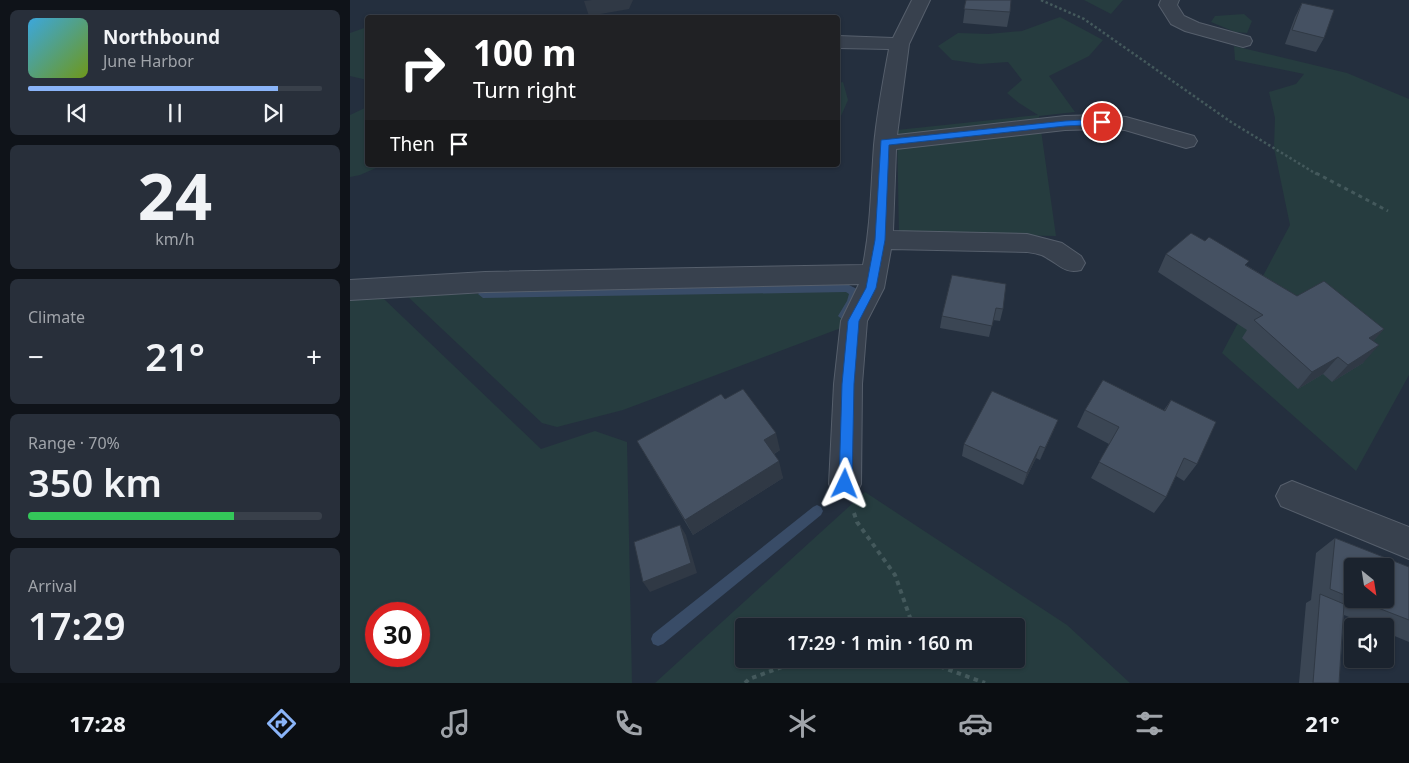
<!DOCTYPE html>
<html lang="en">
<head>
<meta charset="utf-8">
<style>
  :root { --surface:#1b232e; --page:#282f3a; --text:#f1f3f6; --muted:#a0a4aa; --line:#39404a; --accent:#8ab4f8 }
  body { margin:0; font-family:"Noto Sans",sans-serif; background:var(--page); color:var(--text); height:100vh; display:flex; flex-direction:column; font-size:19px; white-space:nowrap }
  * { box-sizing:border-box; margin:0 }
  p { font-size:16px; color:var(--muted) }
  .icon { flex:none; width:28px; height:28px; fill:none; stroke:currentColor; stroke-width:2; stroke-linecap:round; stroke-linejoin:round }
  .map { position:relative; flex:1; overflow:hidden }
  .sheet { display:flex; flex-direction:column; gap:10px; padding:10px; background:#0f1319; width:350px }
  .sheet>* { flex:none }
  .hud { position:absolute; left:15px; top:15px; width:475px; height:152px; border-radius:5px; box-shadow:0 1px 4px #0004,0 0 0 1px var(--line); background:#202124; color:#fff; overflow:hidden }
  .needle { width:32px; rotate:150deg }
  .fabs { position:absolute; left:994px; top:558px; display:grid; gap:10px }
  .fabs a { display:grid; place-items:center; width:50px; height:50px; border-radius:5px; background:var(--surface); box-shadow:0 1px 4px #0004,0 0 0 1px var(--line); font-size:25px }
  .speed { position:absolute; left:15px; top:602px; display:flex; gap:10px; font-size:25px; font-weight:700; text-align:center }
  .speed>* { display:grid; place-content:center; width:65px; height:65px; border-radius:50%; background:var(--surface); box-shadow:0 1px 4px #0004,0 0 0 1px var(--line); line-height:1 }
  .speed .limit { border:8px solid #d22; background:#fff; color:#111 }
  .pin { position:absolute; display:grid; place-items:center; width:42px; height:42px; color:#fff; margin:-21px; border:2px solid #fff; border-radius:50%; box-shadow:0 1px 5px #0007 }
  .me { position:absolute; width:55px; margin:-28px; rotate:2deg; stroke-linejoin:round; filter:drop-shadow(0 0 4px #0008) }
  .turn { display:flex; align-items:center; gap:18px; height:105px; padding:0 25px; font-size:22px }
  .turn .icon { width:65px; height:65px; stroke-width:2.5 }
  .turn b { display:block; font-size:35px; line-height:42px }
  .then { display:flex; align-items:center; height:48px; padding:0 25px; background:#0003; gap:10px; font-size:19px }
  .big { font-size:38px; font-weight:600; line-height:1.1 }
  .sheet .widget { flex:1; display:flex; flex-direction:column; justify-content:center; gap:8px; min-width:0; padding:0 18px; border-radius:8px; background:var(--page) }
  .sheet .dial { align-items:center; gap:0 }
  .dial b { font-size:65px; line-height:1 }
  .song { display:flex; align-items:center; gap:15px }
  .cover { width:60px; height:60px; border-radius:8px; background:linear-gradient(135deg,hsl(200 70% 55%),hsl(80 70% 35%)) }
  .played { height:5px; border-radius:2px; background:linear-gradient(90deg,var(--accent) 85%,var(--line) 85%) }
  .keys { display:flex; justify-content:space-around; direction:ltr }
  .heat { display:flex; justify-content:space-between; align-items:center; font-size:28px; direction:ltr }
  .charge { height:8px; border-radius:4px; background:linear-gradient(90deg,#34c759 70%,var(--line) 0) }
  .trip { position:absolute; left:385px; top:618px; width:290px; height:50px; border-radius:5px; background:var(--surface); box-shadow:0 1px 4px #0004,0 0 0 1px var(--line); font-weight:600; line-height:50px; text-align:center }
  .tab-bar { display:flex; height:80px; justify-content:space-around; align-items:center; background:#0b0e12; color:var(--muted) }
  .tab-bar .icon { width:35px; height:35px }
  .tab-bar .on { color:var(--accent) }
  .tab-bar b { font-size:22px; color:var(--text) }
  main { display:flex; flex:1; min-height:0 }
  .map>svg:first-child { display:block }
</style>
</head>
<body>
<main>
<section class="sheet">
<div class="widget">
<div class="song"><i class="cover"></i><div><b>Northbound</b><p>June Harbor</p></div></div>
<div class="played"></div>
<div class="keys"><svg class="icon" aria-label="previous" viewBox="0 0 24 24"><path d="M18 5L8 12l10 7zM5 5v14"/></svg><svg class="icon" aria-label="pause" viewBox="0 0 24 24"><path d="M8 5v14M16 5v14"/></svg><svg class="icon" aria-label="next" viewBox="0 0 24 24"><path d="M6 5l10 7-10 7zM19 5v14"/></svg></div>
</div>
<div class="widget dial"><b>24</b><p>km/h</p></div>
<div class="widget"><p>Climate</p>
<div class="heat"><a>−</a><b class="big">21°</b><a>+</a></div>
</div>
<div class="widget"><p>Range · 70%</p><b class="big">350 km</b><div class="charge"></div></div>
<div class="widget"><p>Arrival</p><b class="big">17:29</b></div>
</section>
<div class="map">
<svg width="1059" height="683" viewBox="0 0 1059 683">
  <rect width="100%" height="100%" fill="#242f3e"/>
  <path fill="#263c3f" fill-rule="evenodd" d="M 734,0 L 773,0 L 761,14 Z
    M 894,14 L 902,21 L 897,33 L 885,32 L 861,22 L 865,16 Z
    M 710,17 L 753,40 L 739,56 L 699,76 L 725,112 L 689,116 L 706,236 L 549,233 L 547,130 L 688,115 L 669,103 L 657,93 L 672,80 L 658,62 L 630,64 L 602,60 L 588,46 L 608,33 L 638,34 L 672,31 Z
    M 17,27 L 18,27 L 17,80 L 0,76 L 0,33 Z
    M 884,46 L 997,73 L 1059,99 L 1059,375 L 1006,471 L 872,353 L 940,225 L 924,148 L 925,118 L 919,92 L 946,84 L 954,74 L 885,60 Z
    M 493,82 L 498,100 L 488,123 L 488,83 Z
    M 17,107 L 18,165 L 33,165 L 10,175 L 0,177 L 0,115 Z
    M 497,288 L 504,292 L 502,301 L 491,328 L 273,410 L 207,427 L 192,423 L 56,295 Z
    M 0,298 L 34,299 L 191,449 L 245,431 L 277,442 L 282,683 L 0,683 ZM 26,614 L 69,614 L 69,656 L 26,656 Z
    M 515,492 L 717,625 L 780,683 L 305,683 ZM 394,626 L 666,626 L 666,659 L 394,659 Z"/>
  <g fill="none" stroke-linecap="round" stroke-linejoin="round">
    <path fill="#394c67" fill-rule="evenodd" d="M 497,284 L 507,289 L 509,292 L 507,301 L 496,319 L 493,320 L 488,316 L 497,301 L 499,294 L 496,292 L 133,298 L 128,294 L 133,290 Z
      M 467,505 L 471,507 L 473,511 L 471,515 L 313,644 L 308,646 L 303,644 L 301,639 L 303,634 L 463,507 Z"/>
    <defs>
      <path id="minor" d="M 562,0 L 580,0 L 559,44 L 547,135 L 715,116 L 751,115 L 776,117 L 844,136 L 847,141 L 844,146 L 836,148 L 775,130 L 751,129 L 715,130 L 546,149 L 543,231 L 677,234 L 712,243 L 731,256 L 735,263 L 731,270 C 715,274 710,265 697,258 C 692,254 684,253 677,252 L 541,249 L 534,288 L 517,321 L 512,384 L 511,484 L 506,494 L 495,498 L 484,494 L 479,484 L 484,384 L 491,321 L 509,284 L 135,292 L 0,300 L 0,280 L 135,272 L 513,265 C 521,225 521,185 524,145 C 527,113 533,81 539,49 L 488,48 L 488,36 L 543,38 Z
        M 811,0 L 829,0 L 827,5 L 834,16 L 849,23 L 900,37 L 902,41 L 900,45 L 893,47 L 835,31 L 821,24 L 809,5 Z
        M 942,481 L 1059,527 L 1059,559 L 931,506 L 926,496 L 931,486 Z"/>
    </defs>
    <use href="#minor" stroke="#565f6c" stroke-width="2"/>
    <path stroke="#44595c" stroke-width="2.5" stroke-dasharray="2.5 2.5" stroke-linecap="butt" d="M 691,0 L 734,19 L 881,122 L 968,175"/>
    <path stroke="#44595c" stroke-width="3" stroke-dasharray="4 4" stroke-linecap="butt" d="M 966,173 L 1038,211"/>
    <path stroke="#44595c" stroke-width="4" stroke-dasharray="4.5 4.5" stroke-linecap="butt" d="M 504,513 L 507,522 L 545,575 L 563,626
      M 564,659 L 575,661 L 635,683
      M 395,683 L 399,679 L 454,659"/>
    <use href="#minor" fill="#38414e" fill-rule="evenodd"/>
  </g>
  <path fill="#3b4654" fill-rule="evenodd" d="M 616,0 L 660,12 L 657,27 L 613,23 Z
    M 952,3 L 974,38 L 966,52 L 935,44 L 945,17 Z
    M 816,254 L 896,265 L 947,296 L 1034,329 L 1023,341 L 1013,363 L 982,382 L 973,374 L 948,389 L 892,338 L 897,330 L 808,272 Z
    M 602,275 L 653,309 L 650,321 L 643,320 L 639,337 L 590,328 L 592,316 Z
    M 375,399 L 430,450 L 424,454 L 433,478 L 343,535 L 297,458 L 287,441 Z
    M 821,400 L 847,464 L 834,481 L 826,476 L 816,497 L 804,513 L 741,478 L 759,444 L 727,427 L 735,410 L 814,410 Z
    M 708,420 L 690,460 L 686,458 L 673,485 L 612,456 L 614,444 Z
    M 985,538 L 1059,567 L 1059,642 L 1035,632 L 1035,626 L 1021,626 L 994,615 L 989,683 L 949,683 L 956,603 L 961,600 L 966,553 ZM 1002,566 L 1035,599 L 1002,599 Z"/>
  <path fill="#303945" d="M 242,0 L 283,0 L 279,9 L 239,16 L 234,1 Z
    M 1034,329 L 1019,346 L 1019,338 Z
    M 1029,345 L 1013,363 L 982,382 L 998,365 Z
    M 988,357 L 973,374 L 948,389 L 962,372 Z
    M 708,420 L 703,432 L 690,460 L 695,448 Z
    M 426,433 L 430,450 L 418,457 L 414,440 Z
    M 690,446 L 686,458 L 673,485 L 677,473 Z
    M 429,461 L 433,478 L 343,535 L 335,520 Z
    M 330,525 L 336,535 L 347,573 L 300,592 L 293,582 Z"/>
  <path fill="#455162" stroke="#303945" d="M 616,0 L 661,0 L 660,12 L 614,9 Z
    M 952,3 L 984,10 L 974,38 L 942,30 Z
    M 841,233 L 855,241 L 859,237 L 899,261 L 895,265 L 947,296 L 974,281 L 1034,329 L 1019,338 L 1029,345 L 998,365 L 988,357 L 962,372 L 904,320 L 913,315 L 816,254 Z
    M 602,275 L 656,284 L 653,309 L 646,308 L 642,326 L 592,316 Z
    M 753,380 L 815,411 L 821,400 L 866,422 L 847,464 L 834,458 L 816,497 L 749,462 L 769,427 L 735,410 Z
    M 393,389 L 426,433 L 414,440 L 429,461 L 335,520 L 287,441 L 371,394 L 375,399 Z
    M 642,391 L 708,420 L 695,448 L 690,446 L 677,473 L 614,444 Z
    M 330,525 L 341,563 L 293,582 L 284,542 Z
    M 985,538 L 1059,567 L 1059,620 L 1005,599 L 1035,599 L 1035,566 L 1002,566 L 1002,598 L 980,589 Z
    M 970,594 L 994,604 L 989,683 L 963,683 Z"/>
  <path fill="#1a73e8" stroke="#114b97" d="M 752,119 L 756,122 L 755,124 L 715,126 L 539,145 L 535,240 L 526,288 L 509,321 L 504,384 L 502,484 L 500,488 L 495,490 L 491,488 L 489,484 L 492,384 L 498,321 L 516,288 L 525,240 L 531,140 L 715,121 Z"/>
</svg>
<div class="fabs">
<a><svg class="needle" viewBox="-14 -14 28 28"><path d="M0-13l5 13h-10z" fill="#e53935"/><path d="M0 13l5-13h-10z" fill="#a0a4aa"/></svg></a>
<a><svg class="icon" aria-label="sound" viewBox="0 0 24 24"><path d="M4 9h4l5-4v14l-5-4H4zM17 9q2 3 0 6"/></svg></a>
</div>
<div class="speed"><div class="limit">30</div></div>
<div class="pin" style="left:752px;top:122px;background:#d93025"><svg class="icon" aria-label="arrive" viewBox="0 0 24 24"><path d="M6 21V4h12l-3 4 3 4H6"/></svg></div>
<svg class="me" style="left:495px;top:484px" viewBox="-20 -20 40 40"><path d="M0-17L14 15 0 8-14 15z" fill="#1a73e8" stroke="#fff" stroke-width="4"/></svg>
<div class="trip">17:29 · 1 min · 160 m</div>
<div class="hud">
<div class="turn"><svg class="icon" aria-label="right" viewBox="0 0 24 24"><path d="M7 20v-9h11M14 6l5 5-5 5"/></svg><div><b>100 m</b>Turn right</div></div>
<div class="then">Then<svg class="icon" aria-label="arrive" viewBox="0 0 24 24"><path d="M6 21V4h12l-3 4 3 4H6"/></svg></div>
</div>
</div>
</main>
<nav class="tab-bar">
<b>17:28</b>
<svg class="icon on" aria-label="directions" viewBox="0 0 24 24"><path d="M12 3l9 9-9 9-9-9zM9 14v-3h6M13 9l2 2-2 2"/></svg>
<svg class="icon" aria-label="music" viewBox="0 0 24 24"><path d="M9 18V5l10-2v13"/><circle cx="6" cy="18" r="3"/><circle cx="16" cy="16" r="3"/></svg>
<svg class="icon" aria-label="phone" viewBox="0 0 24 24"><path d="M5 4h4l2 5-3 2q2 4 5 5l2-3 5 2v4C11 20 4 13 5 4z"/></svg>
<svg class="icon" aria-label="climate" viewBox="0 0 24 24"><path d="M12 3v18M4 7l16 10M4 17L20 7"/></svg>
<svg class="icon" aria-label="car" viewBox="0 0 24 24"><path d="M5 17H2v-5l4-1 3-4h7l3 4 3 1v5h-3M9 17h6M6 11h13"/><circle cx="7" cy="17" r="2"/><circle cx="17" cy="17" r="2"/></svg>
<svg class="icon" aria-label="filters" viewBox="0 0 24 24"><path d="M4 7h16M4 17h16"/><circle cx="9" cy="7" r="2"/><circle cx="15" cy="17" r="2"/></svg>
<b>21°</b>
</nav>
</body>
</html>
